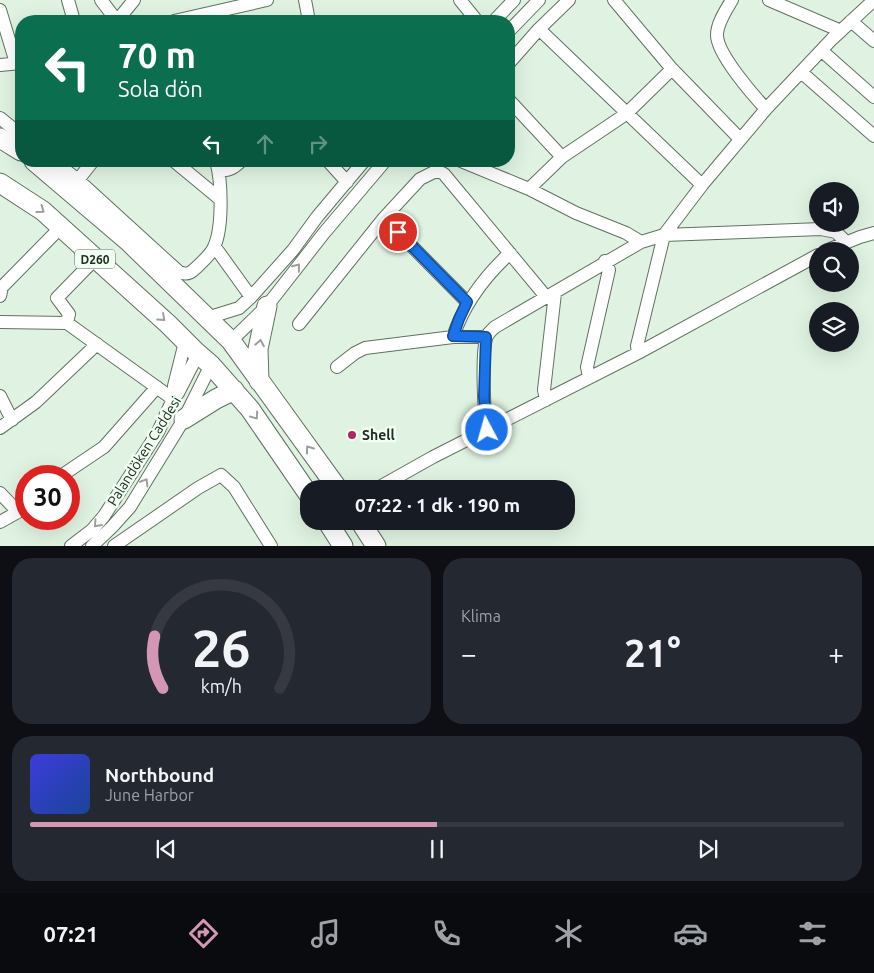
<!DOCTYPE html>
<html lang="tr">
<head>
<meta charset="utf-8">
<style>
  :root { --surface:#171b24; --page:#242831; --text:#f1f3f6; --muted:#9ea1a6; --line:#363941; --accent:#d396b5 }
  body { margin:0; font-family:Ubuntu,sans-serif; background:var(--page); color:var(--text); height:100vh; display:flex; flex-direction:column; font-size:19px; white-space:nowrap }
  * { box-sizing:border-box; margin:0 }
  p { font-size:16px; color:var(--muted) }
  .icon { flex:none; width:28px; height:28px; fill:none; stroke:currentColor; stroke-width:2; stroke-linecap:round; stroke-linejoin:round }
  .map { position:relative; height:546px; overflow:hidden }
  .side { display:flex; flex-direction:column; gap:12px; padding:12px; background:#0d0f14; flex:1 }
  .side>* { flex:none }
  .guide { position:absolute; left:15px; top:15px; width:500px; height:152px; border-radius:20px; box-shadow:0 5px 20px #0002; background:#0b6e4f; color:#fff; overflow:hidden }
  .tools { position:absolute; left:809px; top:182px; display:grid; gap:10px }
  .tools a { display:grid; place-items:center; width:50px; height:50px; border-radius:50%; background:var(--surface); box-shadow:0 5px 20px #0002; font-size:25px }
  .speed { position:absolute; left:15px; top:465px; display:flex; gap:10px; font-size:25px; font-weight:700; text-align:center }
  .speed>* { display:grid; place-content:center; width:65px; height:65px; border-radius:50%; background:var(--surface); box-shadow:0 5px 20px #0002; line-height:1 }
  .speed .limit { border:8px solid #d22; background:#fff; color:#111 }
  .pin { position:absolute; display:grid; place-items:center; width:42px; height:42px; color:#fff; margin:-21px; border:2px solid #fff; border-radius:50%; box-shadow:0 1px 5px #0007 }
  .me { position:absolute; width:55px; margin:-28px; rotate:354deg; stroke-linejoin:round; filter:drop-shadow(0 0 4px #0008) }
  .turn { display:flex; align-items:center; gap:18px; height:105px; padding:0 20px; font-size:22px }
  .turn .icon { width:65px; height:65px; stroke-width:2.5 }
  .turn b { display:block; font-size:35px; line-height:42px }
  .lanes { display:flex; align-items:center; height:48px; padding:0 20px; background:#0003; justify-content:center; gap:25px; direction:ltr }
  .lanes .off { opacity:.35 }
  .big { font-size:38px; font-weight:600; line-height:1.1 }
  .side .tile { flex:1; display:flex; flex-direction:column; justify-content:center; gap:8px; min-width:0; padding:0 18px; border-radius:20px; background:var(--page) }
  .side .dial { align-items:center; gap:0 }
  .dial svg { height:130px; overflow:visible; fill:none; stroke:var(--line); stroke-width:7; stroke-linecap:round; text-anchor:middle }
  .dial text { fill:var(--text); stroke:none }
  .song { display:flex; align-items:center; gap:15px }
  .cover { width:60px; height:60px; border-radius:8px; background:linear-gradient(135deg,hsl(240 70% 55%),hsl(220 70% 35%)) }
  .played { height:5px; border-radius:2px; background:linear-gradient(90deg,var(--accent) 50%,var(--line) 50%) }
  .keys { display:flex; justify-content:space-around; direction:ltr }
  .heat { display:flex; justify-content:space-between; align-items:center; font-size:28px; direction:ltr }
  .side .tiles { flex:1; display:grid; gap:12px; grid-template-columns:1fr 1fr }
  .tile:last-child { grid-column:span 2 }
  .trip { position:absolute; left:300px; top:480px; width:275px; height:50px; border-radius:20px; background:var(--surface); box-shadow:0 5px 20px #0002; font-weight:600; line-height:50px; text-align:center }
  .tab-bar { display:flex; height:80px; justify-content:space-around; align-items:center; background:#090b0e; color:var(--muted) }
  .tab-bar .icon { width:35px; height:35px }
  .tab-bar .selected { color:var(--accent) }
  .tab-bar b { font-size:22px; color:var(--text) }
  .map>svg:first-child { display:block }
</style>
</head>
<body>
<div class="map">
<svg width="874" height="546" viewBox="0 0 874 546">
  <rect width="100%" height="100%" fill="#e0f3e2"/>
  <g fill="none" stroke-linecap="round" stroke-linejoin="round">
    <defs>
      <path id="minor" d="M 68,0 L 74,21
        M 101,0 L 117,21 L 121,21
        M 305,0 L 309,21
        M 460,0 L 477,21
        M 614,0 L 672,69 L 740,139
        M 732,0 C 726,10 717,23 717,35 C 717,54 753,95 766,109
        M 769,0 L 841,31
        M 0,10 L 16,63
        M 117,21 L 134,0
        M 174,21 L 267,0
        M 494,21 L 514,0
        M 851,21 L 874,41
        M 539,29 L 702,185
        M 509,31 L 539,0
        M 822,51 L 874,97
        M 509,63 L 539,29 L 569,0
        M 0,65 L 21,63
        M 801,72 L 874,136
        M 509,100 L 562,157
        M 0,118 L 21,135
        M 54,161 L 78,180 L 179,272 C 188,276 192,272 199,265 C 204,260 211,254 214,247 C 223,228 222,181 216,161
        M 174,161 L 220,199
        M 328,161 L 347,182
        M 461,161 L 529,189 L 576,213 L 626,233 L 641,242
        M 219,170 C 229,171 234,168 241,161
        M 78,180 L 93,161
        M 529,189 L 562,157 L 626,114 L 672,69
        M 384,218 L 467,302
        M 215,247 L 251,297
        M 825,251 L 860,237 L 874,233
        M 0,296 L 2,287 L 61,227
        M 207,318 L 239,308 L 251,297 L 293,250 L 317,217 L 364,161
        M 0,322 L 67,323 L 173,399 L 178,393 L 198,354
        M 67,323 L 69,314 L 57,298 L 95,259
        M 299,324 L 384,218 L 420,179 L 434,172 L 440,172 L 444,174 L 547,298
        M 453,337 C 464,303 484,277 510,253
        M 231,341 L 267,306 L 324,233 L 385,161
        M 638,353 L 637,346 L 664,235 L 702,185 L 766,109 L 832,39 L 874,0
        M 337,367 L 355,353 L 365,348 L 453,337 L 486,337
        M 589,377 L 587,367 L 609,270 L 605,261
        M 0,396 L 12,420
        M 546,400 L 544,390 L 555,293
        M 0,428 L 36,402 L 97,344
        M 487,430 C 484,413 481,350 487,336 C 489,332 492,330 495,327 L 641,242 L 664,235 L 821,229 L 836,232 L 846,242
        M 61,476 L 104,447 L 157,387
        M 376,489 L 433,457 L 638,353 L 818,255
        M 0,493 L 18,512
        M 0,522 L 18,512 L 26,505
        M 71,546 L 92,530 L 104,516 L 158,432 L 173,399 L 174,386 L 185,342
        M 92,546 L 112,527 L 130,507 L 184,419 L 211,365
        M 114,546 L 198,488 L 221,475 L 234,487 L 271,546"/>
      <path id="highway" d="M 0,138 L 21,151
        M 34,161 L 128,241 L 231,341 L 338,489
        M 0,183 L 43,211 L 168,324 L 196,352 L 211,365 L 250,409 L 309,495
        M 259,381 L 258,349 L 267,306
        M 184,419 L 216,399 L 234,390
        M 327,521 L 343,546
        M 360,521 L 376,546"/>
    </defs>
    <use href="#minor" stroke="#617162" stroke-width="14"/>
    <use href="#highway" stroke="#617162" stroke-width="21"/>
    <use href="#minor" stroke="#fff" stroke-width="12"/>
    <use href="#highway" stroke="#fff" stroke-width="19"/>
  </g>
  <defs><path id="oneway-chevron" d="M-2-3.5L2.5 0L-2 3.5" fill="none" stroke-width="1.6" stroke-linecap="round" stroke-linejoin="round" transform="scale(1.25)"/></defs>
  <g stroke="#9ca09d">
    <use href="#oneway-chevron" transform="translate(41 210) rotate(36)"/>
    <use href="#oneway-chevron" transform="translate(297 267) rotate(-52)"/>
    <use href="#oneway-chevron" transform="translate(162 318) rotate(42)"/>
    <use href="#oneway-chevron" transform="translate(260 343) rotate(-80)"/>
    <use href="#oneway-chevron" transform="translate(255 416) rotate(55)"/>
    <use href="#oneway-chevron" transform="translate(309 449) rotate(-126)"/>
    <use href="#oneway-chevron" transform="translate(145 482) rotate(-58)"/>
    <use href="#oneway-chevron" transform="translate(97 524) rotate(132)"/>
  </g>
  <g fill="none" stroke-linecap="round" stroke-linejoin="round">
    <defs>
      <path id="route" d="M 398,232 L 467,302 L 459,319 L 453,336 L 486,337 L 484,397 L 487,430"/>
    </defs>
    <use href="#route" stroke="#114b97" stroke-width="12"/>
    <use href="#route" stroke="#1a73e8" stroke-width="9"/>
  </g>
  <circle fill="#ae2465" stroke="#f0fff1" stroke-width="2" cx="352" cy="435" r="5"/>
  <g text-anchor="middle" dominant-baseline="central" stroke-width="5" stroke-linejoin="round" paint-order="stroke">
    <rect fill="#f0fff1" stroke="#616b62" stroke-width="1" x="75" y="249.5" width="40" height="19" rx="4"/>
    <g font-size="12" font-weight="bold" fill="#242b25">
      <text x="95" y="259">D260</text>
    </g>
    <g font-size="14" font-weight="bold" fill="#242b25" stroke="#f0fff1" text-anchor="start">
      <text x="362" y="435">Shell</text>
    </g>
    <g font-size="14" fill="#242b25" stroke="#f0fff1">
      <text transform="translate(144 451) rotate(-58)">Palandöken Caddesi</text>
    </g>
  </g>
</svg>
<div class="tools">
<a><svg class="icon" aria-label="sound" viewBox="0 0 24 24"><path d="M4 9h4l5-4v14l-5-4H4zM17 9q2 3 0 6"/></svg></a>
<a><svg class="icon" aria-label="search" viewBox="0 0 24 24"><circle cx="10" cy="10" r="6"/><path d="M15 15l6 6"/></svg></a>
<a><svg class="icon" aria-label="layers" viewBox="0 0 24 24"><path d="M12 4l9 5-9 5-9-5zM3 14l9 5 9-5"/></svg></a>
</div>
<div class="speed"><div class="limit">30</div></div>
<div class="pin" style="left:398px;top:232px;background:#d93025"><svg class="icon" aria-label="arrive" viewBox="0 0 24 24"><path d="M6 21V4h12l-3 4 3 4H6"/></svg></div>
<svg class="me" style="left:487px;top:430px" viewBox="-20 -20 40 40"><circle r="17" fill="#1a73e8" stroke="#fff" stroke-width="3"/><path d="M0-11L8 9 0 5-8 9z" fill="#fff"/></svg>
<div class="trip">07:22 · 1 dk · 190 m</div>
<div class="guide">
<div class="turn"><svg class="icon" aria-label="left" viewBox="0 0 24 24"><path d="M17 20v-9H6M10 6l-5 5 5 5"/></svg><div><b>70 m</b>Sola dön</div></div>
<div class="lanes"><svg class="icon" aria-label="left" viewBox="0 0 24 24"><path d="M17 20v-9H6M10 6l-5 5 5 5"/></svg><svg class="icon off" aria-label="ahead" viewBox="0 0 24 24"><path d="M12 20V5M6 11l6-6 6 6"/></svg><svg class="icon off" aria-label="right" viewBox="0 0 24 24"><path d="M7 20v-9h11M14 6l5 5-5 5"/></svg></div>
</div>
</div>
<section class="side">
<div class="tiles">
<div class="tile dial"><svg viewBox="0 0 100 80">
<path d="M14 69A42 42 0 1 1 86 69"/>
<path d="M14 69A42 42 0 0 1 9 37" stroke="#d396b5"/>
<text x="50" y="56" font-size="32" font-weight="700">26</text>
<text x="50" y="72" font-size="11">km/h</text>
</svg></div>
<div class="tile"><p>Klima</p>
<div class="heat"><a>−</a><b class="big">21°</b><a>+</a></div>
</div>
<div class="tile">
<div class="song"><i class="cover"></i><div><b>Northbound</b><p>June Harbor</p></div></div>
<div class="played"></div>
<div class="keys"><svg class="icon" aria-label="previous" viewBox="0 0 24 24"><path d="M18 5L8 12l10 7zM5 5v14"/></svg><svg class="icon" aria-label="pause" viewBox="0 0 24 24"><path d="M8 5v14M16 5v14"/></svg><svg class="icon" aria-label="next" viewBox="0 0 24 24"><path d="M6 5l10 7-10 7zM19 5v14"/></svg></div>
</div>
</div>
</section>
<nav class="tab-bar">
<b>07:21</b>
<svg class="icon selected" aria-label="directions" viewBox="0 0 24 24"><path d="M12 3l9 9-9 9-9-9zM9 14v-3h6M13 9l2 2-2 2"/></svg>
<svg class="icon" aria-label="music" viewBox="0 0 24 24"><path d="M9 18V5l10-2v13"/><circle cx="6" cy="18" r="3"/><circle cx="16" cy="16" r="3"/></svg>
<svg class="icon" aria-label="phone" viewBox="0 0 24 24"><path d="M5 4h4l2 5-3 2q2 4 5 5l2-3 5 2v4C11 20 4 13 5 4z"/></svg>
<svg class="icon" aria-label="climate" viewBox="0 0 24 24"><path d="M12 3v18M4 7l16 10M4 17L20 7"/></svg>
<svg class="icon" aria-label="car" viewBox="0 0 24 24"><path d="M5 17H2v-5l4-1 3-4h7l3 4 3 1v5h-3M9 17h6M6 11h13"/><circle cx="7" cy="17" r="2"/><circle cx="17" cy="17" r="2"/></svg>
<svg class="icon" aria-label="filters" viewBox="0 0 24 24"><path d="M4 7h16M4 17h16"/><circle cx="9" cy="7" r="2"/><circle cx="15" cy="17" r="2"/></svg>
</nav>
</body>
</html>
